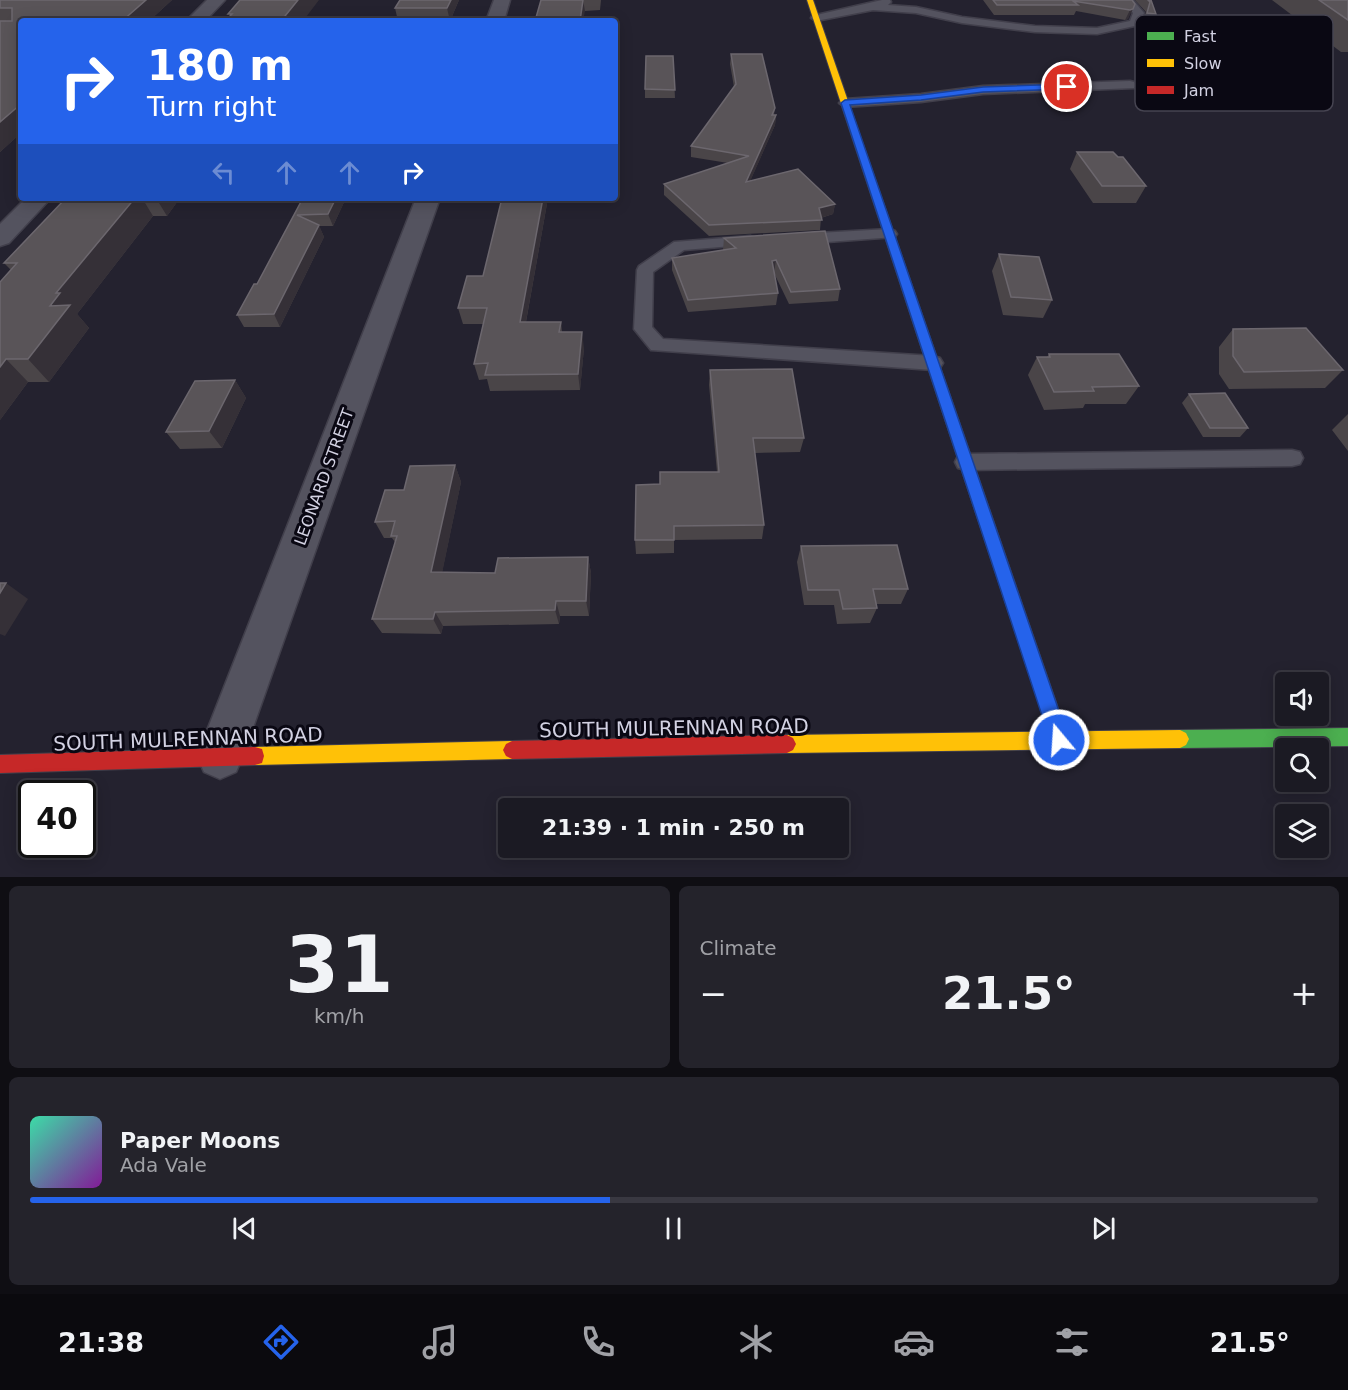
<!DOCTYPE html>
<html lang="en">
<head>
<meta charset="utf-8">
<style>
  :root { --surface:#1b1a23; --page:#24232b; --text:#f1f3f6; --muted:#a0a1a6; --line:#393841; --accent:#2563eb }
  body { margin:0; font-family:"DejaVu Sans",sans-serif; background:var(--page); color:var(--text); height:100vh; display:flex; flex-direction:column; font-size:22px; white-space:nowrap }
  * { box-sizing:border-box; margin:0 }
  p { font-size:20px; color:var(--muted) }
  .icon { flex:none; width:33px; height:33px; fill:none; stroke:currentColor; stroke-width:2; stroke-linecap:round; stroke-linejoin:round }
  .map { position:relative; height:877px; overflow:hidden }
  .details { display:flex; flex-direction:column; gap:9px; padding:9px; background:#0f0e13; flex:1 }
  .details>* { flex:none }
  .hud { position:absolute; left:18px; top:18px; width:600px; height:183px; border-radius:6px; box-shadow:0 3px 15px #0003,0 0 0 2px var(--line); background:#2563eb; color:#fff; overflow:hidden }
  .tools { position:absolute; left:1275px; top:672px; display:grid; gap:12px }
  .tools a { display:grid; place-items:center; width:54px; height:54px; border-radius:6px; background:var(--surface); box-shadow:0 3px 15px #0003,0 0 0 2px var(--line); font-size:30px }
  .speed { position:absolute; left:18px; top:780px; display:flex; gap:12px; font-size:30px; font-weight:700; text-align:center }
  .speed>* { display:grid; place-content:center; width:78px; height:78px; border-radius:50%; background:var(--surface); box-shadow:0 3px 15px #0003,0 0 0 2px var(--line); line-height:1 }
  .speed .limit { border:3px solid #111; border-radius:9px; background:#fff; color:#111 }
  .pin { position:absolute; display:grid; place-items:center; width:51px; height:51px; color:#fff; margin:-26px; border:3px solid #fff; border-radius:50%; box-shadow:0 2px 6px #0007 }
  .me { position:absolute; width:66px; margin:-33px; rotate:342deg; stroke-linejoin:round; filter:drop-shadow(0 0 4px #0008) }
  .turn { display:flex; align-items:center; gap:21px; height:126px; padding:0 30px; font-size:27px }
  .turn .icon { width:78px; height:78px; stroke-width:2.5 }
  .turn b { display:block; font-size:42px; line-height:51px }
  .lanes { display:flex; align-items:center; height:57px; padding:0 30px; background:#0003; justify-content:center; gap:30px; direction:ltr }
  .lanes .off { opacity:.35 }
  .big { font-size:45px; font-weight:600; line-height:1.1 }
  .details .card { flex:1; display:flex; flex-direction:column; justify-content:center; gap:9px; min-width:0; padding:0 21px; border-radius:9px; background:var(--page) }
  .details .dial { align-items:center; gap:0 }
  .dial b { font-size:78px; line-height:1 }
  .song { display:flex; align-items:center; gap:18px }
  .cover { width:72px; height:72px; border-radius:9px; background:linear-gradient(135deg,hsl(160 70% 55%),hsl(290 70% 35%)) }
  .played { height:6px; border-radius:3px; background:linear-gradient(90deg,var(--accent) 45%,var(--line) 45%) }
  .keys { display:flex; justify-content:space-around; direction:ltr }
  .heat { display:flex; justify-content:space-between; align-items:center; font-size:33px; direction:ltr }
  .details .tiles { flex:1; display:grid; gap:9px; grid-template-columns:1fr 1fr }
  .card:last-child { grid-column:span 2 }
  .trip { position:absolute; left:498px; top:798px; width:351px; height:60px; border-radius:6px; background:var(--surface); box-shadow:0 3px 15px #0003,0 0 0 2px var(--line); font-weight:600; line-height:60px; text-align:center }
  .dock { display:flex; height:96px; justify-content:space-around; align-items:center; background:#0b0a0e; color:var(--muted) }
  .dock .icon { width:42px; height:42px }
  .dock .selected { color:var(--accent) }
  .dock b { font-size:27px; color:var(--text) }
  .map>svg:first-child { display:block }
</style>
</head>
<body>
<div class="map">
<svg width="1348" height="877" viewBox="0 0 1348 877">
  <rect width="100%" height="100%" fill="#24222f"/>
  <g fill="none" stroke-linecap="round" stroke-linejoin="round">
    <defs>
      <path id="lane" d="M 882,0 L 890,0 L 891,2 L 888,5 L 916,7 L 962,17 L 1035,26 L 1097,28 L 1130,21 L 1133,13 L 1122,0 L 1133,0 L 1144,13 L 1139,25 L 1097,34 L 1035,32 L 962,23 L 916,13 L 873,10 L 816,21 L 811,18 L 812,16 Z
        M 1130,81 L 1134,82 L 1136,85 L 1134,88 L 983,94 L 921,102 L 845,107 L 839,103 L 845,99 L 921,94 L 983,86 Z
        M 889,229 L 895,231 L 897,234 L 895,237 L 800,244 L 792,239 L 800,234 Z
        M 750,236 L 756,238 L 758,241 L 756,244 L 684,250 L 653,272 L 652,327 L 663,339 L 933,356 L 940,358 L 943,363 L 940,368 L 933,370 L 651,350 L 634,329 L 637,270 L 639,266 L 674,242 Z
        M 1292,450 L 1300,452 L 1303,458 L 1300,464 L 1292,466 L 966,470 L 958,468 L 955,462 L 958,456 L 966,454 Z"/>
      <path id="street" d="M 207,0 L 225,0 L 205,21 L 186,21 Z
        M 494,0 L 510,0 L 504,21 L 486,21 Z
        M 26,198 L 51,198 L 9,243 L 0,246 L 0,224 Z
        M 416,198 L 440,198 L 243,756 L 236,772 L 220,779 L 204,772 L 197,756 Z"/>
      <path id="fast" d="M 1348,728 L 1348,746 L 1180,748 L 1174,745 L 1171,739 L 1174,733 L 1180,730 Z"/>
      <path id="slow" d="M 807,0 L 813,0 L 972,459 L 970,463 L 960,463 L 958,459 Z
        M 1180,730 L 1186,733 L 1189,739 L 1186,745 L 1180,748 L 787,753 L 781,750 L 778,744 L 781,738 L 787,735 Z
        M 512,741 L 518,744 L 521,750 L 518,756 L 512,759 L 255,765 L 248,763 L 246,756 L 248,749 L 255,747 Z"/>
      <path id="jam" d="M 965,454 L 970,455 L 972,459 L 1069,740 L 1066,746 L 1060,749 L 1054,746 L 1051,740 L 958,459 L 960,455 Z
        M 787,735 L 793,738 L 796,744 L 793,750 L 787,753 L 512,759 L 506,756 L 503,750 L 506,744 L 512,741 Z
        M 255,747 L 262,749 L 264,756 L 262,763 L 255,765 L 0,773 L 0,755 Z"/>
    </defs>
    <use href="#lane" stroke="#413f4b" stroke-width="3"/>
    <use href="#street" stroke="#413f4b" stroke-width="3"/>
    <use href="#fast" stroke="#413f4b" stroke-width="2"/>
    <use href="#slow" stroke="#413f4b" stroke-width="2"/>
    <use href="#jam" stroke="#413f4b" stroke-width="2"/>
    <use href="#lane" fill="#54535f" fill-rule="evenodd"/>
    <use href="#street" fill="#54535f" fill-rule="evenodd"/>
    <use href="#fast" fill="#4caf50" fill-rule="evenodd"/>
    <use href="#slow" fill="#ffc107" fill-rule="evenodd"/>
    <use href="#jam" fill="#c62828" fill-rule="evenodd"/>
  </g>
  <path fill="#4a4548" d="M 0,0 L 172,0 L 149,21 L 21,21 L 21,133 L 0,152 Z
    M 459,0 L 450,21 L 398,21 L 395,8 Z
    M 541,0 L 601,0 L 600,10 L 585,11 Z
    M 983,0 L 1132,0 L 1128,19 L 1125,20 L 1076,11 L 1074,15 L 994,15 Z
    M 1135,0 L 1151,0 L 1156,14 L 1152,24 L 1142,23 L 1146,12 Z
    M 1272,0 L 1348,0 L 1348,52 L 1341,52 Z
    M 731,54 L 775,108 L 774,115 L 776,115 L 775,125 L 750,181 L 835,204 L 833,214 L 821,218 L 820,230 L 709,236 L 664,195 L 664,184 L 728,163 L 691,157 L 691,146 L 734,87 L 730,64 Z
    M 673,56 L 675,98 L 645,98 L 645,89 Z
    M 1077,152 L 1146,186 L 1136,203 L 1093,203 L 1070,169 Z
    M 66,198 L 180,198 L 167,216 L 153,216 L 77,314 L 89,328 L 49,382 L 28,382 L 0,420 L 11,270 L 4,263 Z
    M 303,198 L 346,198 L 333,226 L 319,226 L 324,237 L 280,327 L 244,327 L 237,315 L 257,284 Z
    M 502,198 L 548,198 L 526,322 L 561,322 L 562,332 L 584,348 L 580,390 L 490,391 L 487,379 L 479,380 L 474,364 L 483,324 L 463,324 L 458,308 L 483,276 Z
    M 724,238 L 840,289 L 838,301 L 789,304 L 774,273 L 778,293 L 776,305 L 688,312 L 672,270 L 672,258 L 723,250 Z
    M 999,254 L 1052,300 L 1043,318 L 1003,315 L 992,271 Z
    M 1233,329 L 1343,370 L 1325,388 L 1229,389 L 1219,374 L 1219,347 Z
    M 1049,354 L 1139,386 L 1126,404 L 1085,404 L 1083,408 L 1044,410 L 1028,375 L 1037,357 L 1047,357 Z
    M 710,370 L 804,438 L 800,452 L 755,453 L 764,525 L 762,539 L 674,540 L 674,553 L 636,554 L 635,540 L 660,484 L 717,472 L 709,385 Z
    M 235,380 L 246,398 L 222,448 L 180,449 L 166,432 Z
    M 1189,394 L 1248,428 L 1240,437 L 1203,437 L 1182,403 Z
    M 1348,414 L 1348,451 L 1332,430 Z
    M 455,465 L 461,482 L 442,572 L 495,573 L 588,557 L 591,573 L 589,616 L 560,616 L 559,624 L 443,626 L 441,634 L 382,633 L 372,619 L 395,542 L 392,538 L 384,538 L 375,522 L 404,490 Z
    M 801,546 L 908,589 L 901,604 L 876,604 L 877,608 L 870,623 L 837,624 L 834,605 L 804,605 L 797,562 Z"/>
  <path fill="#353037" d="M 146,0 L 172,0 L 149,21 L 122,21 Z
    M 298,0 L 319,0 L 303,21 L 281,21 Z
    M 451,0 L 459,0 L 450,21 L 447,8 Z
    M 583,0 L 585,11 L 583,21 L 580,21 Z
    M 1133,9 L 1128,19 L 1125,20 L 1130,10 Z
    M 21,104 L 21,133 L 0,152 L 0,122 Z
    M 776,115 L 775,125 L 745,193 L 746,182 Z
    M 135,198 L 142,198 L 153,216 L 77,314 L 89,328 L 49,382 L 28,359 L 50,306 L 56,293 Z
    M 156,198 L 180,198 L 167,216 Z
    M 336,198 L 346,198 L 333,226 L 328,214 Z
    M 543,198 L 548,198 L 523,338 L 520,322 Z
    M 835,204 L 833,214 L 817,219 L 819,208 Z
    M 319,225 L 324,237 L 280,327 L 274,314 Z
    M 776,260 L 774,272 L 772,261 Z
    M 582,332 L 584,348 L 580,390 L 578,374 Z
    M 6,359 L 28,382 L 0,420 L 0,367 Z
    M 235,380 L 246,398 L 222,448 L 209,431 Z
    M 455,465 L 461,482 L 439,588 L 431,572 Z
    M 588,557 L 591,573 L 589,616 L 586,601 Z
    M 6,583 L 28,599 L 5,636 L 0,634 L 0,593 Z
    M 556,601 L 560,616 L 559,624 L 555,610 Z
    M 435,612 L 443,626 L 441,634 L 433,619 Z"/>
  <path fill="#595458" stroke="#6c676e" stroke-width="1.5" d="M 0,0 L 146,0 L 122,21 L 21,21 L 21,104 L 0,122 L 0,21 L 12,21 L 12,8 L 0,8 Z
    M 240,0 L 298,0 L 281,21 L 225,21 L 232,14 L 228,14 Z
    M 400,0 L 451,0 L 447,8 L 395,8 Z
    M 541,0 L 583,0 L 580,21 L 535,21 Z
    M 993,0 L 1132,0 L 1135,4 L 1133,9 L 1130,10 L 1073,1 L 1078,5 L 997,5 Z
    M 1148,0 L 1151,0 L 1156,14 L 1147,13 L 1150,2 Z
    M 1319,0 L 1348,0 L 1348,20 Z
    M 731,54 L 762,54 L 775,108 L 772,115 L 776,115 L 746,182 L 798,169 L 835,204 L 819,208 L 822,220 L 709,225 L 664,184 L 749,156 L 691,146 L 736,84 Z
    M 646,56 L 673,56 L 675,90 L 645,89 Z
    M 1077,152 L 1113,152 L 1118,157 L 1123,157 L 1146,186 L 1102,186 Z
    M 66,198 L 135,198 L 56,293 L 60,293 L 50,306 L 70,305 L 28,359 L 6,359 L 0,367 L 0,282 L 17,263 L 4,263 Z
    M 303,198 L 336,198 L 328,214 L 297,215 L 319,225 L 274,314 L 237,315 L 254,284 L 257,284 Z
    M 502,198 L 543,198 L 520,322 L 561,322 L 559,332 L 582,332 L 578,374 L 485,375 L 488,363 L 474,364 L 487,308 L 458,308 L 467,276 L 483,276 Z
    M 825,231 L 840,289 L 791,292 L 776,260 L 772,261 L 778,293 L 688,300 L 672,258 L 736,248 L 724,238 Z
    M 999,254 L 1039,257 L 1052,300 L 1011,297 Z
    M 1306,328 L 1343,370 L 1244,372 L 1233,356 L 1233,329 Z
    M 1049,354 L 1119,354 L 1139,386 L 1092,387 L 1094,391 L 1054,392 L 1037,357 L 1050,357 Z
    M 792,369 L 804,438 L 753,438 L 764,525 L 674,526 L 674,540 L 635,540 L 636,485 L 660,484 L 660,472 L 719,472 L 710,370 Z
    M 235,380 L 209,431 L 166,432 L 195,381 Z
    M 1225,393 L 1248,428 L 1210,428 L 1189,394 Z
    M 455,465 L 431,572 L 495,573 L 498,558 L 588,557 L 586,601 L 556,601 L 555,610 L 435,612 L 433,619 L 372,619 L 397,536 L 391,536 L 395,521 L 375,522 L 385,490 L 404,490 L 410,466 Z
    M 897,545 L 908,589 L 873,589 L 877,608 L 843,609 L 839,590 L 808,590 L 801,546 Z
    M 0,583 L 6,583 L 0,593 Z"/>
  <path fill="#2563eb" stroke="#184099" stroke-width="1.5" d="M 1067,84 L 1071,87 L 1070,89 L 983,92 L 921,100 L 850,105 L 1069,740 L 1066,746 L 1059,749 L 1053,746 L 1050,740 L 841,103 L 845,100 L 921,95 L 983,87 Z"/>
  <g text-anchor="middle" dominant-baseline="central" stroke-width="6" stroke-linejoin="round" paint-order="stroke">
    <g font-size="16" fill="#d2d1e2" stroke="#0a0813">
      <text transform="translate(324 477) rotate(-70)">LEONARD STREET</text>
    </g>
    <g font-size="20" fill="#d2d1e2" stroke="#0a0813">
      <text transform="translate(674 728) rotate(-1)">SOUTH MULRENNAN ROAD</text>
      <text transform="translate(188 739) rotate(-2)">SOUTH MULRENNAN ROAD</text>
    </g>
  </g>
  <rect x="1135" y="15" width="198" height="96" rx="9" fill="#0a0813" stroke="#464451" stroke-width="1.5"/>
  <rect x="1147" y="32" width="27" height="8" fill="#4caf50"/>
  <rect x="1147" y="59" width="27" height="8" fill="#ffc107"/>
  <rect x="1147" y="86" width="27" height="8" fill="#c62828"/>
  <g font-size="16" fill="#d2d1e2">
    <text x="1184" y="42">Fast</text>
    <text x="1184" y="69">Slow</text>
    <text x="1184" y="96">Jam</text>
  </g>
</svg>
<div class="tools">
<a><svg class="icon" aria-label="sound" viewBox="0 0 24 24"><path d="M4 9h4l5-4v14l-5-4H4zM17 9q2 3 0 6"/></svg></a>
<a><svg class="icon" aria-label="search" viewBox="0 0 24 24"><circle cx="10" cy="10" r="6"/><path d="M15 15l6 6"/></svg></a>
<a><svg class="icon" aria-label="layers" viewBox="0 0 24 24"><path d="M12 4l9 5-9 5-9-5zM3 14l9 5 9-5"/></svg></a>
</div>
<div class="speed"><div class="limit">40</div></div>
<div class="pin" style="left:1067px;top:87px;background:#d93025"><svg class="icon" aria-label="arrive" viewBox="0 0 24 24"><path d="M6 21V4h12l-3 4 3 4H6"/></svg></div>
<svg class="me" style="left:1059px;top:740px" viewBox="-20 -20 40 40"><circle r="17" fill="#2563eb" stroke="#fff" stroke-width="3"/><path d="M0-11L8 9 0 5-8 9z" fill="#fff"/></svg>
<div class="trip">21:39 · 1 min · 250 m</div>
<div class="hud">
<div class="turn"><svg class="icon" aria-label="right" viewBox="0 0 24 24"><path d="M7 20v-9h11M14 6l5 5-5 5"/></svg><div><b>180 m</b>Turn right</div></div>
<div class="lanes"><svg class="icon off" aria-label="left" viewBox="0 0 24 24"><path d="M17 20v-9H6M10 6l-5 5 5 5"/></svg><svg class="icon off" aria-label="ahead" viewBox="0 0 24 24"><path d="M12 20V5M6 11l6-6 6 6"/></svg><svg class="icon off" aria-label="ahead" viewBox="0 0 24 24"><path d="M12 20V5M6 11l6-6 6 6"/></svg><svg class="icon" aria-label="right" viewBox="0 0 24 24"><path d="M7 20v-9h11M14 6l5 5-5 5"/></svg></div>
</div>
</div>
<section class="details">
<div class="tiles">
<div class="card dial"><b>31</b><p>km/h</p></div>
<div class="card"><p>Climate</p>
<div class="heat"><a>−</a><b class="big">21.5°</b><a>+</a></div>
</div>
<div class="card">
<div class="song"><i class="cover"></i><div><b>Paper Moons</b><p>Ada Vale</p></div></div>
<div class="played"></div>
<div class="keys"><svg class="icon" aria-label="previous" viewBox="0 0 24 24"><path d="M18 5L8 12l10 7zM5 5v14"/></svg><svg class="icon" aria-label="pause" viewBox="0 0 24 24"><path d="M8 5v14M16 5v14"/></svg><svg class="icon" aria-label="next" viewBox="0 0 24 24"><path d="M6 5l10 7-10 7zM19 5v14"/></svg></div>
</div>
</div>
</section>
<nav class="dock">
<b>21:38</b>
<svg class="icon selected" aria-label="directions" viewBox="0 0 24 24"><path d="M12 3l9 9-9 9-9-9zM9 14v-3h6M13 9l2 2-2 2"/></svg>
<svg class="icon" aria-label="music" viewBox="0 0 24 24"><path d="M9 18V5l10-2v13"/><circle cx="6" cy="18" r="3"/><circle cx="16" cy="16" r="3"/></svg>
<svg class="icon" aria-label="phone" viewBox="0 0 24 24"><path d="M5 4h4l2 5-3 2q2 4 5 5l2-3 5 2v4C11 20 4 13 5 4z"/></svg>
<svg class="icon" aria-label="climate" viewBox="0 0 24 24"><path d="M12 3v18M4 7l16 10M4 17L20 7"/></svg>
<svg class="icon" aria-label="car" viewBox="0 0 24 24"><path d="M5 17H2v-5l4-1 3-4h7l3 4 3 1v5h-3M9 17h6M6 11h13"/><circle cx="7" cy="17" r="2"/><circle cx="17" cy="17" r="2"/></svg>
<svg class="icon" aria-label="filters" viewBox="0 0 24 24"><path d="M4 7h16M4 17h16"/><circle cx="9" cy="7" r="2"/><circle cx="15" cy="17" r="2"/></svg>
<b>21.5°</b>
</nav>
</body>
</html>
